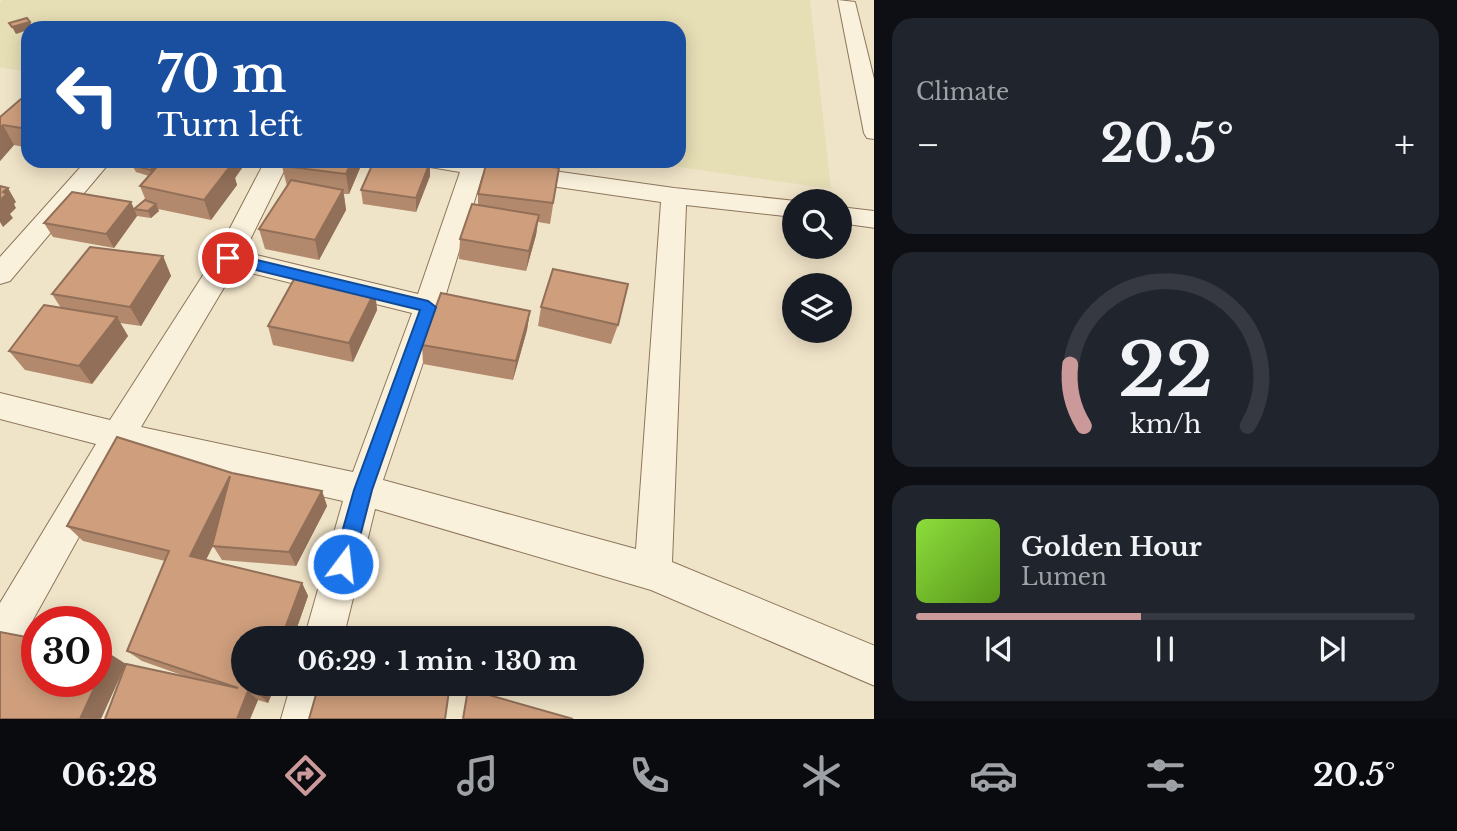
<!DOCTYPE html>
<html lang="en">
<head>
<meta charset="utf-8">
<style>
  :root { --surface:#171b24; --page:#20242c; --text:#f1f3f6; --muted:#9ea1a6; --line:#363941; --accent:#cc999b }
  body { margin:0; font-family:"Libre Baskerville",serif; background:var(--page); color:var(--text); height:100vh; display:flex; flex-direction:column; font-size:26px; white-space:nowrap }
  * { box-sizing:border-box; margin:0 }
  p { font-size:23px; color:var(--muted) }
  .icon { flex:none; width:38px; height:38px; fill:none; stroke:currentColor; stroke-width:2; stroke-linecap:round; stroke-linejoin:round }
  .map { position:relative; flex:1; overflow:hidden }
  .panel { display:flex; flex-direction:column; gap:18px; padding:18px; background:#0d0f14; width:583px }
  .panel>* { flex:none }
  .guide { position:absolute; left:21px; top:21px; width:665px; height:147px; border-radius:21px; box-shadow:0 4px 18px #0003; background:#1a4fa0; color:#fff; overflow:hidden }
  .controls { position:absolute; left:782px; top:189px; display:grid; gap:14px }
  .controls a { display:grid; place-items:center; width:70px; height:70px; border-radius:50%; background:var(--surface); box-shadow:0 4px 18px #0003; font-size:35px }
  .speed { position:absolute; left:21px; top:606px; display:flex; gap:14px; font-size:35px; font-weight:700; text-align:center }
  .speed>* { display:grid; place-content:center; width:91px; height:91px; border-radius:50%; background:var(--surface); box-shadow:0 4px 18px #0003; line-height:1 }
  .speed .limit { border:10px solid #d22; background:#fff; color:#111 }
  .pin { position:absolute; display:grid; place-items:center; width:60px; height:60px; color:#fff; margin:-30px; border:4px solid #fff; border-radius:50%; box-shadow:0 2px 7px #0007 }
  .me { position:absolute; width:77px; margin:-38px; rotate:15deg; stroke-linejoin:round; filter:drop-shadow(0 0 5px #0008) }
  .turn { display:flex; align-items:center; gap:24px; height:147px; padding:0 21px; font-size:32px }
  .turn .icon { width:91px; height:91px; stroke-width:2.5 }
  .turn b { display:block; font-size:49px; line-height:60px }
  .big { font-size:52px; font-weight:700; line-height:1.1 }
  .panel .tile { flex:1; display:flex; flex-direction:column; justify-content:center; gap:10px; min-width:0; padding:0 24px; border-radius:21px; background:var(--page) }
  .panel .dial { align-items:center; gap:0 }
  .dial svg { height:182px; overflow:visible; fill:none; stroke:var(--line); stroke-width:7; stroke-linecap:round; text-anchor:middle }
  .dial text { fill:var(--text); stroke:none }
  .song { display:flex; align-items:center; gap:21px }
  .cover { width:84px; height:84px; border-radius:10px; background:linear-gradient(135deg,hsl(90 70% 55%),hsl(90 70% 35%)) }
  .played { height:7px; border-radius:4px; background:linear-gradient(90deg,var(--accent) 45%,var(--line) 45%) }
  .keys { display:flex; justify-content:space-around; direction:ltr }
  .heat { display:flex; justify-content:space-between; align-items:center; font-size:38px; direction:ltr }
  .trip { position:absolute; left:231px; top:626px; width:413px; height:70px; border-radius:35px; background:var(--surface); box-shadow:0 4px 18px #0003; font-weight:700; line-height:70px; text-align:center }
  .menu { display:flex; height:112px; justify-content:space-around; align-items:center; background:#090b0e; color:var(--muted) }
  .menu .icon { width:49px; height:49px }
  .menu .current { color:var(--accent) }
  .menu b { font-size:32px; color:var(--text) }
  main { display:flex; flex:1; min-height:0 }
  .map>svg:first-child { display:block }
</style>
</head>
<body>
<main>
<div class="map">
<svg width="875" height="719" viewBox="0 0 875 719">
  <rect width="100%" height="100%" fill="#f0e4c8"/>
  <path fill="#e6deb5" d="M 3,0 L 810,0 L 831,189 L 637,161 L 679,161 L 679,28 L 28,28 L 28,72 L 0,67 L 0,2 Z"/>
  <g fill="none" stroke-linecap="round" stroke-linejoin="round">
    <defs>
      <path id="minor" d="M 838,0 L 855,2 L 875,83 L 875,139 L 867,138 L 864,133 Z
        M 86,161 L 111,161 L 10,281 L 0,284 L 0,257 Z
        M 265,161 L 289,161 L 244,252 L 418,294 L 460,172 L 424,166 L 420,161 L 483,161 L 674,188 L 796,201 L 794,217 L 686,205 L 672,562 L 875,646 L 875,686 L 651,590 L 375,509 L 343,639 L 304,639 L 343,501 L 126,452 L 14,654 L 0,660 L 0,603 L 96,444 L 0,419 L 0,393 L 110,420 L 216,255 ZM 482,176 L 661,202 L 636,549 L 383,480 L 442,307 ZM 235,269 L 412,313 L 353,472 L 141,427 Z
        M 840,207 L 875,211 L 875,228 L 840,223 Z
        M 291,684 L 331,684 L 323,719 L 281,719 Z"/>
    </defs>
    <use href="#minor" stroke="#8d765c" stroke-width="2"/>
    <use href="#minor" fill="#faf1dc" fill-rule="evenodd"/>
  </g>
  <path fill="#b2896c" d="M 28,93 L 28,148 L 14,145 L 0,161 L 0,117 Z
    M 136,161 L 247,161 L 235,178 L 237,185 L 211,220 L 158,209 L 159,211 L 151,218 L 137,216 L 114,248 L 53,237 L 44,223 L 131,202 L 134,209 L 146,201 L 140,186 L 149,176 L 136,172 L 132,165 Z
    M 363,161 L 349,194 L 344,194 L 346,210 L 319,260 L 265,249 L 259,229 L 287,186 L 282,166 Z
    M 430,162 L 430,176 L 416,212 L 363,204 L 361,190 Z
    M 559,168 L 550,224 L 538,222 L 536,235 L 526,271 L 459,259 L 460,239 L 478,205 L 478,194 Z
    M 163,256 L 171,276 L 141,326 L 120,323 L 128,336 L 92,384 L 25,370 L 9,351 L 61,308 L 52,294 Z
    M 375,291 L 377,310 L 353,362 L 273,345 L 268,326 Z
    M 541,307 L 618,325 L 611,344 L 538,326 Z
    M 530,311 L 527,330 L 513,380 L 423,364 L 422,345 Z
    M 232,473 L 322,491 L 327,506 L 296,566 L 222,560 L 213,546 L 206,560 L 302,583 L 308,596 L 293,639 L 243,639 L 276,684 L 268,703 L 258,700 L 250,719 L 105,719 L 123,671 L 110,654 L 125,664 L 190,678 L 142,661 L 127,651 L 165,561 L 83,541 L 67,526 Z"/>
  <path fill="#916f58" d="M 30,22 L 33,28 L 28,28 L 28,30 L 16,34 L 12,27 Z
    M 3,125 L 14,145 L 0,161 L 0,128 Z
    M 160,161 L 162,161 L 153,177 L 150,170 Z
    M 229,161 L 247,161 L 235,178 L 237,185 L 211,220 L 204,200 L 231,165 Z
    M 352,161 L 363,161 L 349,194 L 346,174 Z
    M 430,162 L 430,176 L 416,212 L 416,198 Z
    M 8,188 L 16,202 L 14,204 L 16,208 L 10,214 L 13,218 L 3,227 L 0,222 L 0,200 L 3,192 Z
    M 343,190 L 346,210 L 319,260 L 315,240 Z
    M 131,202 L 137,216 L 114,248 L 106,234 Z
    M 156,204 L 159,211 L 151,218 L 148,211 Z
    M 539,215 L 536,235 L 526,271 L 529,251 Z
    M 163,256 L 171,276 L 141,326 L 130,307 Z
    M 375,291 L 377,310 L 353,362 L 349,343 Z
    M 530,311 L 527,330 L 513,380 L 516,361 Z
    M 117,317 L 128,336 L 92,384 L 79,366 Z
    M 230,476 L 239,492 L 201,570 L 190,556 Z
    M 322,491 L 327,506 L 296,566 L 289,552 Z
    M 302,583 L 308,596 L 293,639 L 281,639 Z
    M 110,654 L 126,664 L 101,719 L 80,719 Z
    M 264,684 L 276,684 L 268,703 L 260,695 Z
    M 248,691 L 258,700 L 250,719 L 237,719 Z"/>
  <path fill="#cf9f7d" stroke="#916f58" stroke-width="2" d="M 27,18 L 30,22 L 12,27 L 9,23 Z
    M 28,93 L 28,129 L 3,125 L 0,128 L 0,117 Z
    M 136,161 L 160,161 L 150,170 L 132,165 Z
    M 162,161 L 210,161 L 231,165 L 204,200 L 140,186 Z
    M 284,161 L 352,161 L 346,174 L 282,166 Z
    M 374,161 L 430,162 L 416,198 L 361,190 Z
    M 487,161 L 506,161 L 559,168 L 553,203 L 478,194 Z
    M 291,180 L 343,190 L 315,240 L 259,229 Z
    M 0,186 L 8,188 L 3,192 L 7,194 L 0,200 Z
    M 72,192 L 131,202 L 106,234 L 44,223 Z
    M 145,200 L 156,204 L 148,211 L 134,209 Z
    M 472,204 L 539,215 L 529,251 L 460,239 Z
    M 90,247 L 163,256 L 130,307 L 52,294 Z
    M 553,269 L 628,284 L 618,325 L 541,307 Z
    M 297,274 L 375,291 L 349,343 L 268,326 Z
    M 441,293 L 530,311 L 516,361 L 422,345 Z
    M 44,305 L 117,317 L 79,366 L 9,351 Z
    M 117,437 L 232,473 L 322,491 L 289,552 L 212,546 L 230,476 L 190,556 L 302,583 L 281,639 L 243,639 L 243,684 L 264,684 L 260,695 L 248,691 L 237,719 L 105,719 L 126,664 L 238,688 L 127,651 L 169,551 L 67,526 Z
    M 0,632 L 37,639 L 37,681 L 96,681 L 96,651 L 110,654 L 80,719 L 0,719 Z
    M 319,684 L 450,684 L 445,719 L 309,719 Z
    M 468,689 L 573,719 L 463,719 Z"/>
  <path fill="#1a73e8" stroke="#114b97" stroke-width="2" d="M 228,253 L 428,301 L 436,307 L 372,490 L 353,564 L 350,571 L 343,574 L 336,571 L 333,564 L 354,490 L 420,310 L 223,262 L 223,255 Z"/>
</svg>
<div class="controls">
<a><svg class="icon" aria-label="search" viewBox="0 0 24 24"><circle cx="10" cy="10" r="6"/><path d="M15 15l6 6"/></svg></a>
<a><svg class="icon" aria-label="layers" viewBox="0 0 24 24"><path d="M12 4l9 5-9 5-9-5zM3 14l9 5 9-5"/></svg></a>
</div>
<div class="speed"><div class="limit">30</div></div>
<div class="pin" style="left:228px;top:258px;background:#d93025"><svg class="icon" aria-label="arrive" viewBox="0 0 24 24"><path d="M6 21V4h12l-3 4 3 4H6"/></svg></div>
<svg class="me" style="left:343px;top:564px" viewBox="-20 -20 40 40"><circle r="17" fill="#1a73e8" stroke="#fff" stroke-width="3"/><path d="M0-11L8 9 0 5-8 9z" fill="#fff"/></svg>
<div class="trip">06:29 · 1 min · 130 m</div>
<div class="guide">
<div class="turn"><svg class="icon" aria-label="left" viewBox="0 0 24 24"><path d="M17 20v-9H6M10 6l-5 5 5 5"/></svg><div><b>70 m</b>Turn left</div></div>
</div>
</div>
<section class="panel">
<div class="tile"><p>Climate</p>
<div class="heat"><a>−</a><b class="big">20.5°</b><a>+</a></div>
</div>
<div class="tile dial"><svg viewBox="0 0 100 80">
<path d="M14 69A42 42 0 1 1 86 69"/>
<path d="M14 69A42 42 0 0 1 8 42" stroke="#cc999b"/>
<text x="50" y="56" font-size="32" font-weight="700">22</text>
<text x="50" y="72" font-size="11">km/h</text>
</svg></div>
<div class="tile">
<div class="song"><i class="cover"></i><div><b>Golden Hour</b><p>Lumen</p></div></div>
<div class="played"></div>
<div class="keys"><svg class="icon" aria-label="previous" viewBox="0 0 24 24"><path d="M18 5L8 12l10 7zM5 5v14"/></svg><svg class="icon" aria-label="pause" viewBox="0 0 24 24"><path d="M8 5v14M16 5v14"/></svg><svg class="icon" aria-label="next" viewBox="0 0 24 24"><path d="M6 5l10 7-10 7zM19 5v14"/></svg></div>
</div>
</section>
</main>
<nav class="menu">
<b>06:28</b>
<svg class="icon current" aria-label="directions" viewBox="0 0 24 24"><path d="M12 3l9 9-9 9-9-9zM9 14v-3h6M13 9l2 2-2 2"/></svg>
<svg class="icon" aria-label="music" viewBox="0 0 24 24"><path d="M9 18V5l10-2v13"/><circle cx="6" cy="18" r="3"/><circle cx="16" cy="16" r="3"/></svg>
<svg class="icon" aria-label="phone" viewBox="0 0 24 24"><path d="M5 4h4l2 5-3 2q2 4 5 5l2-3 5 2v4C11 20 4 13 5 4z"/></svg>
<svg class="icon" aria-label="climate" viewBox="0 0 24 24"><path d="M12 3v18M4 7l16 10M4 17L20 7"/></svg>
<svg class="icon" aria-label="car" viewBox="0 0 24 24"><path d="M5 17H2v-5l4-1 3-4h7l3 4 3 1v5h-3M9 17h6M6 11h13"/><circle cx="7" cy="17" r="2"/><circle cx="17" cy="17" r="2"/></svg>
<svg class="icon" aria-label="filters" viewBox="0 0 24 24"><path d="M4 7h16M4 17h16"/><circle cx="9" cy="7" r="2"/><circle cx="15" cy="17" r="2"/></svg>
<b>20.5°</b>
</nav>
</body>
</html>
